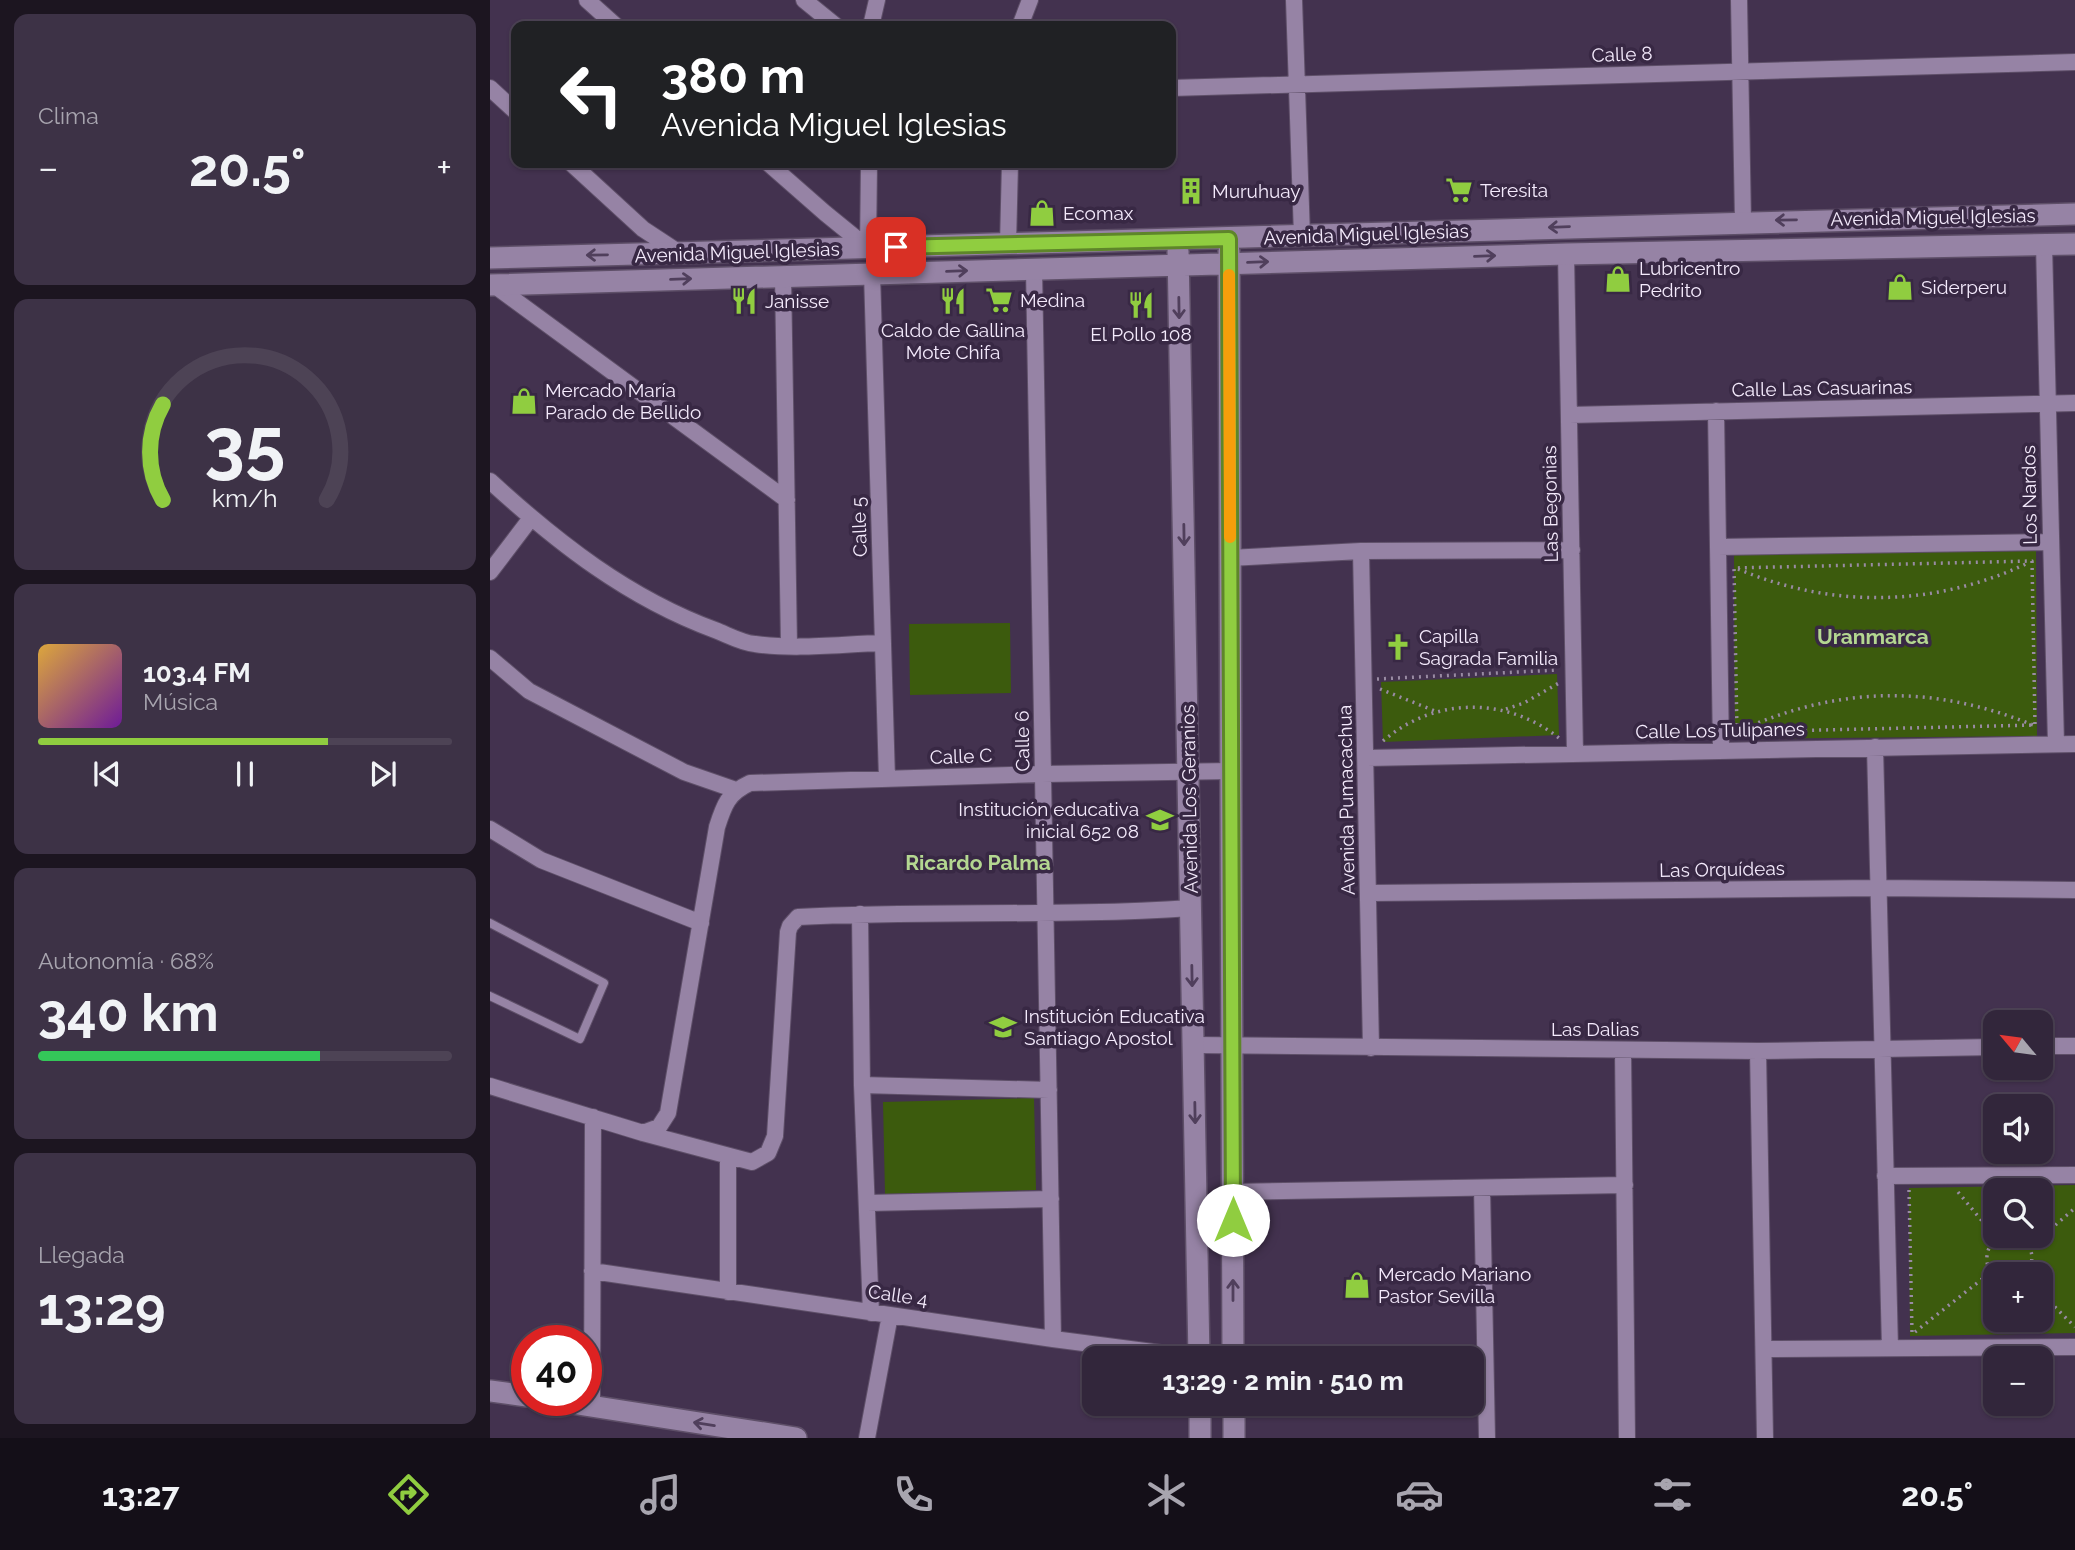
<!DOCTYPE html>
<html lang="es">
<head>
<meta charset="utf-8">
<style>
  :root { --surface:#32263b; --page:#3d3246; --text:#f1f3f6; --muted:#a8a5af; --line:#4d4355; --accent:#90cd40 }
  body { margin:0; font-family:Raleway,sans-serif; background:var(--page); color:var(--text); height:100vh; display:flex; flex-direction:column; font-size:26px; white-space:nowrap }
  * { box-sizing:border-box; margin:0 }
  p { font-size:23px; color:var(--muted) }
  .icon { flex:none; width:38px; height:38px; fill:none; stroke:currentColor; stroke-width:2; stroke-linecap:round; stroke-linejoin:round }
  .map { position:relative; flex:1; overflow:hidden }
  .drawer { display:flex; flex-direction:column; gap:14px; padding:14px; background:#1c1520; width:490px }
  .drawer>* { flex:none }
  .top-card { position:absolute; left:21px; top:21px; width:665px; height:147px; border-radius:14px; box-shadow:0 2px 5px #0004,0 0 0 2px var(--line); background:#202124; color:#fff; overflow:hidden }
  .needle { width:46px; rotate:299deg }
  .tools { position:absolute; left:1493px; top:1010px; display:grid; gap:14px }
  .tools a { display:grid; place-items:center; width:70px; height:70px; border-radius:14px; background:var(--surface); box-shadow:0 2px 5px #0004,0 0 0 2px var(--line); font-size:35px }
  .speed { position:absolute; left:21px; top:1325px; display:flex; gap:14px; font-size:35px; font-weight:700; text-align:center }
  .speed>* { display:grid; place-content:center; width:91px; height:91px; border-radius:50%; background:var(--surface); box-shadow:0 2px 5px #0004,0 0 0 2px var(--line); line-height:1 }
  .speed .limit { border:10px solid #d22; background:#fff; color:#111 }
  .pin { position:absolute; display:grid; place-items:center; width:60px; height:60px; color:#fff; margin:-30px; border-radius:14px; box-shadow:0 4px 10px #0006 }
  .me { position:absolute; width:77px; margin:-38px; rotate:0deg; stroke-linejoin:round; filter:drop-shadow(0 0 5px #0008) }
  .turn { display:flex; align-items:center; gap:24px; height:147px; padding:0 35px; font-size:32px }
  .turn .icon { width:91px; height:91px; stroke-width:2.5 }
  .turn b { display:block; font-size:49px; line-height:60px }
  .big { font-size:52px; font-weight:700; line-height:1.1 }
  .drawer .widget { flex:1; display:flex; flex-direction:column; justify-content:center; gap:10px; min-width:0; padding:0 24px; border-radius:14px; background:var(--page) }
  .drawer .dial { align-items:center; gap:0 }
  .dial svg { height:182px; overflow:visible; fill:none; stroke:var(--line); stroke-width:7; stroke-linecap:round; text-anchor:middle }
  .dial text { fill:var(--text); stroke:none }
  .song { display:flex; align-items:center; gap:21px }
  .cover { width:84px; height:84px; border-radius:10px; background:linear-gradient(135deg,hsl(40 70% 55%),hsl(280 70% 35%)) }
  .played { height:7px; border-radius:4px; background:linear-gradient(90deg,var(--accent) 70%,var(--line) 70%) }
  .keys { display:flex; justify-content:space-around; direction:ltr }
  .heat { display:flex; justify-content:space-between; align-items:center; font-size:38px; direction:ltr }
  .charge { height:10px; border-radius:5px; background:linear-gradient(90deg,#34c759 68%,var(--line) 0) }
  .trip { position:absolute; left:592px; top:1346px; width:402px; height:70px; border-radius:14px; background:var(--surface); box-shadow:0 2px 5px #0004,0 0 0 2px var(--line); font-weight:700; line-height:70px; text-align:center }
  .dock { display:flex; height:112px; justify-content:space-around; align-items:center; background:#140f18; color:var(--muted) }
  .dock .icon { width:49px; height:49px }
  .dock .current { color:var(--accent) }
  .dock b { font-size:32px; color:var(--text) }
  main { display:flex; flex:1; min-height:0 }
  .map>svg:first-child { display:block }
</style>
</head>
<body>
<main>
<section class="drawer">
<div class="widget"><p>Clima</p>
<div class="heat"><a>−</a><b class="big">20.5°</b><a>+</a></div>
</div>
<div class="widget dial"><svg viewBox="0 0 100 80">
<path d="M14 69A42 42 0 1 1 86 69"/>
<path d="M14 69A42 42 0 0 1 14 27" stroke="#90cd40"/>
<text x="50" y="56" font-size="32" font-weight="700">35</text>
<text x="50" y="72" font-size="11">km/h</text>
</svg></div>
<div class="widget">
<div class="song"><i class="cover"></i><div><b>103.4 FM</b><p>Música</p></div></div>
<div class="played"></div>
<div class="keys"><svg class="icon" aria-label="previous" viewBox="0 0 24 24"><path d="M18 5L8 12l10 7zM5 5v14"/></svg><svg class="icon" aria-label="pause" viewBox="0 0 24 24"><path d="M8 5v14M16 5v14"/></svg><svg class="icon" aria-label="next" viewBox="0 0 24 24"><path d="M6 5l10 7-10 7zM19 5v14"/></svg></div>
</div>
<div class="widget"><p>Autonomía · 68%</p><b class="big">340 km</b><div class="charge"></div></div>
<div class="widget"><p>Llegada</p><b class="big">13:29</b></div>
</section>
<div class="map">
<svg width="1585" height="1438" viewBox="0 0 1585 1438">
  <rect width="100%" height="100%" fill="#43324f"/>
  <path fill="#3c5b0d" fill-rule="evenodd" d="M 1546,551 L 1547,736 L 1245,739 L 1244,554 Z
    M 520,623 L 521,693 L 420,695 L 419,624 Z
    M 1067,674 L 1069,735 L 893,742 L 891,682 Z
    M 544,1098 L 546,1190 L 395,1194 L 393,1102 Z
    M 1585,1185 L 1585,1333 L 1420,1336 L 1419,1188 ZM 1505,1190 L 1550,1190 L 1550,1236 L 1505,1236 ZM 1505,1274 L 1550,1274 L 1550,1320 L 1505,1320 Z"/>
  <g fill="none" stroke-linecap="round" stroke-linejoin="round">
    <defs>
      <path id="lane" d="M 0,923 L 114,983 L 90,1039 L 0,996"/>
      <path id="street" d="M 97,0 L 126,26
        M 314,0 L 346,26
        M 804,0 L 812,236
        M 1249,0 L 1253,221
        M 381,26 L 387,0
        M 530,26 L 540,0
        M 0,88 L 26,112
        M 681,88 L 1585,62
        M 81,163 L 153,229 L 191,254
        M 278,163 L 335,213 L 378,248
        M 518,244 L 520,163
        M 1554,244 L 1566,744
        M 378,248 L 379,163
        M 1076,254 L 1085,754
        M 544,269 L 563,1339
        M 382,273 L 397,779
        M 293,276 L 299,646
        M 4,285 L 297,500
        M 1226,411 L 1231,751
        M 1079,415 L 1585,403
        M 0,481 C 68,543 138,598 225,630 C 238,635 252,643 265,644 C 307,650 351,644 393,643
        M 1228,547 L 1561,542
        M 871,551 L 881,1048
        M 740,558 L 871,551 L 1082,550
        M 0,572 L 41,518
        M 0,658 L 39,691 L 194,772 L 246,790
        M 1385,747 L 1400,1348
        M 877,758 L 1585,744
        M 0,829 L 51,860 L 211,923
        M 880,893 L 1388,888 L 1585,890
        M 370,914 L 372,1085 L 381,1313
        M 704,1045 L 1268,1051 L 1505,1047
        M 1550,1046 L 1585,1046
        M 1133,1050 L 1137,1438
        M 1268,1051 L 1275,1438
        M 372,1085 L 559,1090
        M 0,1086 L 153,1133 L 262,1162 L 278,1153 L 285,1136 L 298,932 L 300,926 L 308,917 C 439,910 570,917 701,908
        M 153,1133 L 169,1127 L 178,1113 L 227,827 C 234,805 238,793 260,783 L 553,774 L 741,771
        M 1395,1176 L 1585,1175
        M 992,1188 L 997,1438
        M 743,1192 L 1135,1185
        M 377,1203 L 561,1199
        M 102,1271 L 563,1339 L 709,1358
        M 238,1292 L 238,1156
        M 1274,1349 L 1585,1347
        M 102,1406 L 103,1117
        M 377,1438 L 400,1315"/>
      <path id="secondary" d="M 688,251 L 709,1358
        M 739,251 L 743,1358
        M 0,258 L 1585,214
        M 0,285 L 1076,254 L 1585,244
        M 0,1391 L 37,1396
        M 62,1400 L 306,1438
        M 710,1404 L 710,1438
        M 744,1404 L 744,1438"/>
    </defs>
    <use href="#lane" stroke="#5e4f68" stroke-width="10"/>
    <use href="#street" stroke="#5e4f68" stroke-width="18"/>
    <use href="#secondary" stroke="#5e4f68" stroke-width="24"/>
    <path stroke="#998ba3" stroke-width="3.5" stroke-dasharray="2 5" stroke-linecap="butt" d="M 1542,561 L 1545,725 L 1247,732 L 1244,568 Z
      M 1248,569 C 1343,609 1445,607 1538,563
      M 887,679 L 1068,670
      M 890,689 L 945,711
      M 1016,709 L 1034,703 L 1069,683
      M 1249,731 C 1348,686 1442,684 1543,725
      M 893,741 C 944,697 1016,696 1069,738
      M 1419,1190 L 1422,1332
      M 1468,1192 L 1507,1239
      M 1539,1248 L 1585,1208
      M 1505,1276 C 1499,1270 1496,1264 1497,1256 C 1501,1219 1562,1240 1535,1274
      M 1550,1292 L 1585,1327
      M 1425,1332 L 1501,1272"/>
    <use href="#lane" stroke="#9683a5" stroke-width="8"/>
    <use href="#street" stroke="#9683a5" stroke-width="16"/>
    <use href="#secondary" stroke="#9683a5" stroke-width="21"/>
  </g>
  <defs><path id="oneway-shaft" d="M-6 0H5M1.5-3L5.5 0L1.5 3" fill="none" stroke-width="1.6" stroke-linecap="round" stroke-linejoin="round" transform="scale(1.75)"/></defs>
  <g stroke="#503f5c">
    <use href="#oneway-shaft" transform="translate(1296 220) rotate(179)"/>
    <use href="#oneway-shaft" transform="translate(1069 227) rotate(178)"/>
    <use href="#oneway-shaft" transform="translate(107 255) rotate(179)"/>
    <use href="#oneway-shaft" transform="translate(995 256) rotate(-2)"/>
    <use href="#oneway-shaft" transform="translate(768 262) rotate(-2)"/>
    <use href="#oneway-shaft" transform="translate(467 271) rotate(-2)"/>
    <use href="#oneway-shaft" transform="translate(191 279) rotate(-2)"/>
    <use href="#oneway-shaft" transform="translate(689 308) rotate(89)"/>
    <use href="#oneway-shaft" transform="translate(694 535) rotate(89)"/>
    <use href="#oneway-shaft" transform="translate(702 976) rotate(89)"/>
    <use href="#oneway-shaft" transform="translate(705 1113) rotate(89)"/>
    <use href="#oneway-shaft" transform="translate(743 1290) rotate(-90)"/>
    <use href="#oneway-shaft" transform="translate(214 1424) rotate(-171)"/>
  </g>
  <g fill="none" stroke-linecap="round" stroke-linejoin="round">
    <defs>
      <path id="route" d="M 406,247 L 739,239 L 743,1220"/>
    </defs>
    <use href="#route" stroke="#5e852a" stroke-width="18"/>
    <use href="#route" stroke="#90cd40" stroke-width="12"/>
    <path stroke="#f59e0b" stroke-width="12" d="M 739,275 L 740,537"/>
  </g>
  <defs>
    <symbol id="supermarket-bare" viewBox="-9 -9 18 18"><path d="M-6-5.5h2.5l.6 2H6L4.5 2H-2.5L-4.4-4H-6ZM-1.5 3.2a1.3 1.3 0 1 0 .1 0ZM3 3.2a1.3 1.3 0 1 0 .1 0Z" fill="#90cd40" stroke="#382844" stroke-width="2.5" paint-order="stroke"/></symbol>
    <symbol id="building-bare" viewBox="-9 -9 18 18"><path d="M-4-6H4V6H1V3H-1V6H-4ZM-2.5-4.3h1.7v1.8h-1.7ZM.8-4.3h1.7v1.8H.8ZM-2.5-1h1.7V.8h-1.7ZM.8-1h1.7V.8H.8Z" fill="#90cd40" stroke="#382844" stroke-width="2.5" paint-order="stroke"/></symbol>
    <symbol id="shop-bare" viewBox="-9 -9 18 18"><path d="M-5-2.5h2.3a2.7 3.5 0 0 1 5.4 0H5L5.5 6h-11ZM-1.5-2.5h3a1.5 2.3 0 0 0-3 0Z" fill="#90cd40" stroke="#382844" stroke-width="2.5" paint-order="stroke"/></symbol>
    <symbol id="restaurant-bare" viewBox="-9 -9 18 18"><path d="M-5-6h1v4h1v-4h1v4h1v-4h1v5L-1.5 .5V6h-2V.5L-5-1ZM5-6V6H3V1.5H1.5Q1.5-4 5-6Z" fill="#90cd40" stroke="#382844" stroke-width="2.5" paint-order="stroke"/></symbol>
    <symbol id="church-bare" viewBox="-9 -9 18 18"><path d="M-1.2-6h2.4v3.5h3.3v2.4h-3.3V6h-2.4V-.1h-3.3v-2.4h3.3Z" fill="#90cd40" stroke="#382844" stroke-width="2.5" paint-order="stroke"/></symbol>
    <symbol id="school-bare" viewBox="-9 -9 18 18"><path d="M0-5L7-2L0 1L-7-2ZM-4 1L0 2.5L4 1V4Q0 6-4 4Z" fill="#90cd40" stroke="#382844" stroke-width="2.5" paint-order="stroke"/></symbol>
  </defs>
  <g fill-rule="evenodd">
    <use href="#supermarket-bare" x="950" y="171" width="38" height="38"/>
    <use href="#building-bare" x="682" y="172" width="38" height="38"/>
    <use href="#shop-bare" x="533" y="194" width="38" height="38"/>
    <use href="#shop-bare" x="1109" y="260" width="38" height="38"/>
    <use href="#shop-bare" x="1391" y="268" width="38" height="38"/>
    <use href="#supermarket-bare" x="490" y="281" width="38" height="38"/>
    <use href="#restaurant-bare" x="235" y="282" width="38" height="38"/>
    <use href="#restaurant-bare" x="444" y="282" width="38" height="38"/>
    <use href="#restaurant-bare" x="632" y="286" width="38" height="38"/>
    <use href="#shop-bare" x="15" y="382" width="38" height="38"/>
    <use href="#church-bare" x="889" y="628" width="38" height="38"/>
    <use href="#school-bare" x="651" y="801" width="38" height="38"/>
    <use href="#school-bare" x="494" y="1008" width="38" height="38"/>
    <use href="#shop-bare" x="848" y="1266" width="38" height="38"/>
  </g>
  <g text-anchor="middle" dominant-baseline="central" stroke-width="7" stroke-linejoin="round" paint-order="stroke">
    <g font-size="19" fill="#f4eafc" stroke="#382844">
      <text transform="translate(1132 54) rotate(-2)">Calle 8</text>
      <text transform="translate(1443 217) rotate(-1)">Avenida Miguel Iglesias</text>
      <text transform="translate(876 234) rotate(-2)">Avenida Miguel Iglesias</text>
      <text transform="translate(247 252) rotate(-2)">Avenida Miguel Iglesias</text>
      <text transform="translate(1332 388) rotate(-1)">Calle Las Casuarinas</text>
      <text transform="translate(1539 495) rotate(-91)">Los Nardos</text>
      <text transform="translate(1060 504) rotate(-91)">Las Begonias</text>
      <text transform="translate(369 527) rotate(-92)">Calle 5</text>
      <text transform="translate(1230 730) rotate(-1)">Calle Los Tulipanes</text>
      <text transform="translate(532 741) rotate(-91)">Calle 6</text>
      <text transform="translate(471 756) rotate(-2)">Calle C</text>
      <text transform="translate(699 799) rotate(-91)">Avenida Los Geranios</text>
      <text transform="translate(856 800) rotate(-91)">Avenida Pumacachua</text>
      <text transform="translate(1232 869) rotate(-1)">Las Orquídeas</text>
      <text x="1105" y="1029">Las Dalias</text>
      <text transform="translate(408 1295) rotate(8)">Calle 4</text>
    </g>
    <g font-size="19" fill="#f4eafc" stroke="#382844" text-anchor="start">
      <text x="990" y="190">Teresita</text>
      <text x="722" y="191">Muruhuay</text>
      <text x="573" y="213">Ecomax</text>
      <text x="1149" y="268">Lubricentro<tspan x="1149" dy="22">Pedrito</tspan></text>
      <text x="1431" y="287">Siderperu</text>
      <text x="530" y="300">Medina</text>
      <text x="275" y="301">Janisse</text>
      <text x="463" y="330" text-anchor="middle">Caldo de Gallina<tspan x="463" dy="22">Mote Chifa</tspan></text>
      <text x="651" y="334" text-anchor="middle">El Pollo 108</text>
      <text x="55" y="390">Mercado María<tspan x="55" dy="22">Parado de Bellido</tspan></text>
      <text x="929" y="636">Capilla<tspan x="929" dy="22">Sagrada Familia</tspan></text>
      <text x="649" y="809" text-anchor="end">Institución educativa<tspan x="649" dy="22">inicial 652 08</tspan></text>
      <text x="534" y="1016">Institución Educativa<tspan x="534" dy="22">Santiago Apostol</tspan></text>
      <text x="888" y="1274">Mercado Mariano<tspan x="888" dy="22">Pastor Sevilla</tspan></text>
    </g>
    <g font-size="21" font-weight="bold" fill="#b4d791" stroke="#382844">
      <text x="1383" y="636">Uranmarca</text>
      <text x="488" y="862">Ricardo Palma</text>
    </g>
  </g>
</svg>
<div class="tools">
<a><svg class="needle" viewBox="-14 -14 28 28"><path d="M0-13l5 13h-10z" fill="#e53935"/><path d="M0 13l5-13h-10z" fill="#a8a5af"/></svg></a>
<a><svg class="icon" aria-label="sound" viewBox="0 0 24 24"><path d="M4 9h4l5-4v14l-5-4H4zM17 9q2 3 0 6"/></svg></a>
<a><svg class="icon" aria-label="search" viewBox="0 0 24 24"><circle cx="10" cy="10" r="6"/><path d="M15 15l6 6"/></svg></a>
<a>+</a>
<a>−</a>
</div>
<div class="speed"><div class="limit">40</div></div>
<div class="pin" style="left:406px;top:247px;background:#d93025"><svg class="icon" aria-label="arrive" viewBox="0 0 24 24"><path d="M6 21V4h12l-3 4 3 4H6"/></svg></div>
<svg class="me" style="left:743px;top:1220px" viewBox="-20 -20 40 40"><circle r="19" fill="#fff"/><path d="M0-13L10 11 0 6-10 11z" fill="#90cd40"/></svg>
<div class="trip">13:29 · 2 min · 510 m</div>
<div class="top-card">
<div class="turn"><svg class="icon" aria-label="left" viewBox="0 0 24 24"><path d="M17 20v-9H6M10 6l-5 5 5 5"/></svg><div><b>380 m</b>Avenida Miguel Iglesias</div></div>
</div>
</div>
</main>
<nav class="dock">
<b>13:27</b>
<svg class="icon current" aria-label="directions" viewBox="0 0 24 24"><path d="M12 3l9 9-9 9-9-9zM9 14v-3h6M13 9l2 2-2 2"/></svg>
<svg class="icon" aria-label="music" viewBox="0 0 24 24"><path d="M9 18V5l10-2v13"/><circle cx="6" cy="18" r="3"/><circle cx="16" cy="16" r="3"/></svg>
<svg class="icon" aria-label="phone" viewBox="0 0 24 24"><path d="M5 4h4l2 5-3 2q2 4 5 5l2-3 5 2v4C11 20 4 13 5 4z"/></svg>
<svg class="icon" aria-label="climate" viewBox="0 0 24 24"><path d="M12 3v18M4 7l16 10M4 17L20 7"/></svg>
<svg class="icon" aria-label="car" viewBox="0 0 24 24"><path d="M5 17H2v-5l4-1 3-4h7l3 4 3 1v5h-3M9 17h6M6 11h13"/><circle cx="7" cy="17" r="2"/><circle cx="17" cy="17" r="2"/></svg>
<svg class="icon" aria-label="filters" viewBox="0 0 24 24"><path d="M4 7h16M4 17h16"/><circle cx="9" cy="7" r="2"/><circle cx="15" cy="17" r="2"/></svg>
<b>20.5°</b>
</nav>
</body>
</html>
